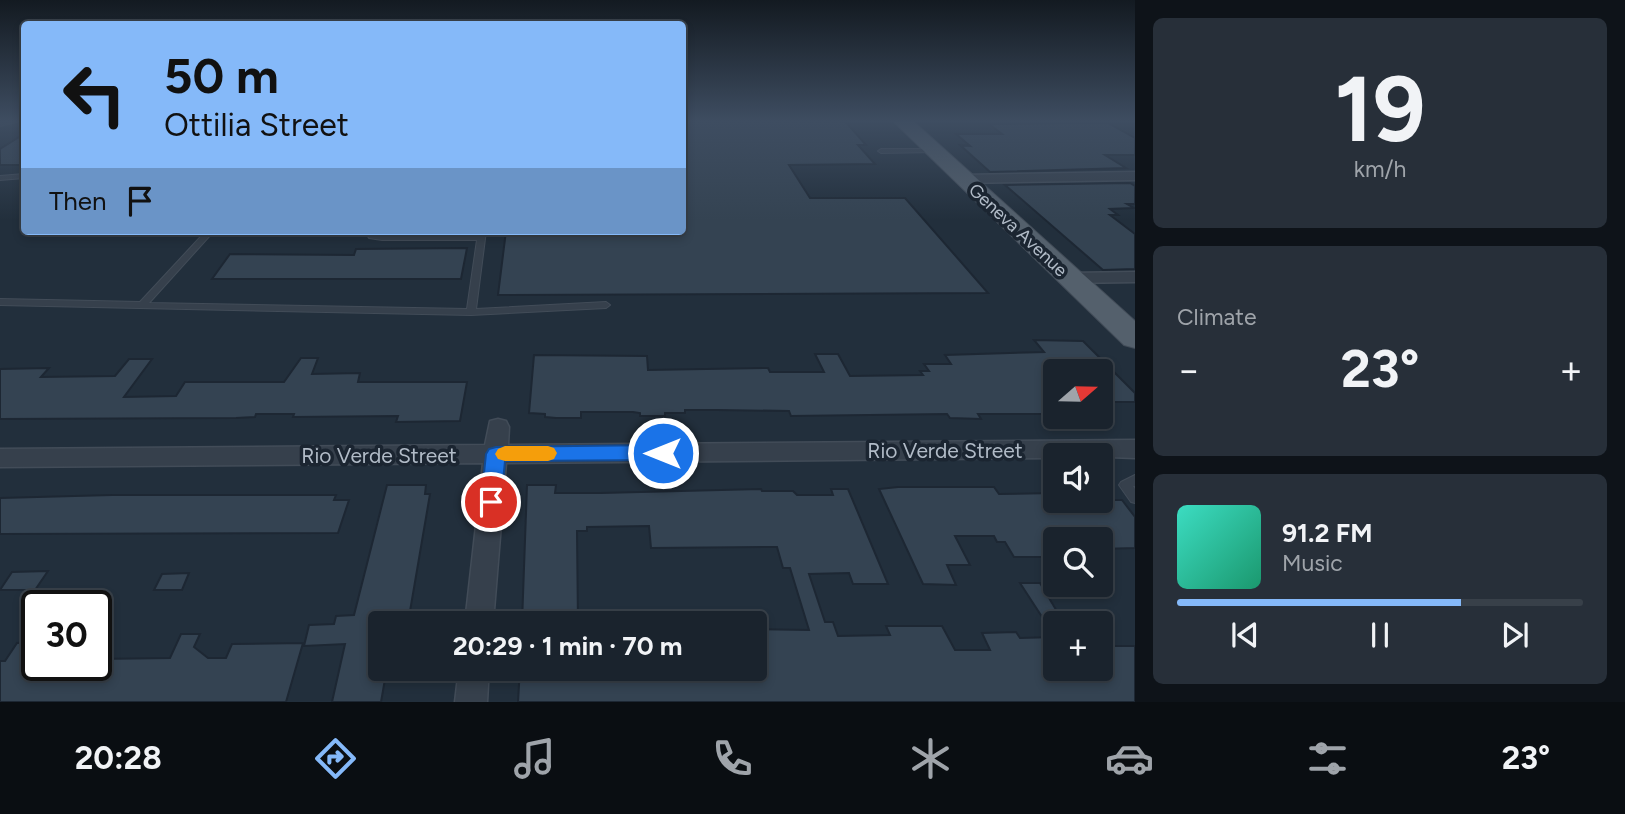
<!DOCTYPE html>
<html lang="en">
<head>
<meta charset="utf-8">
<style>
  :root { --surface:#1a232d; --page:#272f39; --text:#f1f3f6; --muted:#9fa4aa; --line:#384049; --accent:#85b9f9 }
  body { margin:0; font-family:Figtree,sans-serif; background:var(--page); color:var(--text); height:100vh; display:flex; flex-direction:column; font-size:26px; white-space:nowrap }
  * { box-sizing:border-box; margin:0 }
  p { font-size:23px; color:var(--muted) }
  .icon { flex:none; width:38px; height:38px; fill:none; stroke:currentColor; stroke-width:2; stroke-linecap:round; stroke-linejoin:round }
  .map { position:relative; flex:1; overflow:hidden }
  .drawer { display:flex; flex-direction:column; gap:18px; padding:18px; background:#0e1319; width:490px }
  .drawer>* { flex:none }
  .top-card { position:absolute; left:21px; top:21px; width:665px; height:214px; border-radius:7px; box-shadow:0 4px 10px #0003,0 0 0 2px var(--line); background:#85b9f9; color:#111; overflow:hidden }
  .needle { width:46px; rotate:70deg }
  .controls { position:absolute; left:1043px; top:359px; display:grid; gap:14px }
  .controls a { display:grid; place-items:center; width:70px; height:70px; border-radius:7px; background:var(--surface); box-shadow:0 4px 10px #0003,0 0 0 2px var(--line); font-size:35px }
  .speed { position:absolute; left:21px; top:590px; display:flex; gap:14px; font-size:35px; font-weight:700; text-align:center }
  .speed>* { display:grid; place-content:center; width:91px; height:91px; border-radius:50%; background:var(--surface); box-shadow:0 4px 10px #0003,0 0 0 2px var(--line); line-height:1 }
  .speed .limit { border:4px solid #111; border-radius:10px; background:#fff; color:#111 }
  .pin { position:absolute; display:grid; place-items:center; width:60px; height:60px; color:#fff; margin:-30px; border:4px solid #fff; border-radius:50%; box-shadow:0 2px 7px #0007 }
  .me { position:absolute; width:77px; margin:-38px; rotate:270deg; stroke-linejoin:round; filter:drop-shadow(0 0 5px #0008) }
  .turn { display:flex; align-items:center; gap:24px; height:147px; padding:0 28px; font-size:32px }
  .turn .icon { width:91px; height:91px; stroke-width:2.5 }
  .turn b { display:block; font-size:49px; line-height:60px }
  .then { display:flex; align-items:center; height:66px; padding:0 28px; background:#0003; gap:14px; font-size:26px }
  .big { font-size:52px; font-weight:700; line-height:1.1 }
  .drawer .widget { flex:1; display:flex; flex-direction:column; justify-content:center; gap:10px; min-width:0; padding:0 24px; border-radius:10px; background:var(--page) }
  .drawer .dial { align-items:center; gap:0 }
  .dial b { font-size:91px; line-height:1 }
  .song { display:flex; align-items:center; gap:21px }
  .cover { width:84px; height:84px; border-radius:10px; background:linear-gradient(135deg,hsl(170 70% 55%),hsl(160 70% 35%)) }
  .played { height:7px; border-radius:4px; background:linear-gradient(90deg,var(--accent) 70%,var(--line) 70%) }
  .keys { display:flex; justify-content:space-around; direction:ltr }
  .heat { display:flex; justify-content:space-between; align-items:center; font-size:38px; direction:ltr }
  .trip { position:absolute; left:368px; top:611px; width:399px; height:70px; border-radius:7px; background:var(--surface); box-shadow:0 4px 10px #0003,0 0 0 2px var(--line); font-weight:700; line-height:70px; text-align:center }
  .dock { display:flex; height:112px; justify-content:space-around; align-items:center; background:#0a0e12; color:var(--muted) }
  .dock .icon { width:49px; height:49px }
  .dock .current { color:var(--accent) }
  .dock b { font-size:32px; color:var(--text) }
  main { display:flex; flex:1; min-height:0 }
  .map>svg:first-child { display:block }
</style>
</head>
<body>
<main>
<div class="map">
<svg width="1135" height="702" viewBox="0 0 1135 702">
  <rect width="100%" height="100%" fill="#222f3c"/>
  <path fill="#344352" stroke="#1d2733" stroke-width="2" d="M 682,121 L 845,121 L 866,145 L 858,145 L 875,164 L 789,165 L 810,198 L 905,198 L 988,293 L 498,295 L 506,231 L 682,231 Z
    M 1108,123 L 1135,138 L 1135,155 L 1105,155 L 1126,168 L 990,172 L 960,145 L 970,146 L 956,134 L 1002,134 L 989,124 Z
    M 24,134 L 24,165 L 0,165 L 0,149 Z
    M 1130,183 L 1135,186 L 1135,204 L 1127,204 L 1134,208 L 1110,209 L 1118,215 L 1110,215 L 1135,234 L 1135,269 L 1103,270 L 1005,185 Z
    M 467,248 L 461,279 L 212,279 L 230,254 L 354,255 L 356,249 Z
    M 1034,340 L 1083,341 L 1135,393 L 1135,402 L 1101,402 L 1101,371 L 1055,371 L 1055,414 L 978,414 L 981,419 L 950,418 L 947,414 L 791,416 L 789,411 L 717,410 L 685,410 L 685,413 L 665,413 L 665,416 L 640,416 L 640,413 L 633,412 L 581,412 L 581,418 L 556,418 L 545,417 L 545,414 L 529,413 L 534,355 L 647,356 L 648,370 L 768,368 L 770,372 L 824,372 L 815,354 L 838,354 L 850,376 L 923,375 L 920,371 L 929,371 L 924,364 L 951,364 L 945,355 L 1044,352 Z
    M 301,358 L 318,358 L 312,374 L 360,373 L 358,382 L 467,382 L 460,421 L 396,422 L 398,416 L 293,417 L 294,414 L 256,414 L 255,417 L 236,418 L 0,419 L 0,369 L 49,368 L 41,377 L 115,376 L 129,359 L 152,359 L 124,397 L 176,396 L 185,382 L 284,382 Z
    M 387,485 L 426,485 L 425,494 L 430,494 L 408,623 L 380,623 L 380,668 L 387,668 L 381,702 L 332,702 L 345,644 L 304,646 L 309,625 L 334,624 L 336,616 L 354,615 Z
    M 527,485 L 556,485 L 555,493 L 601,493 L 761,489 L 762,491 L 793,491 L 797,495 L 833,495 L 831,489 L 848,489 L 888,584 L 853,584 L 849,573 L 809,574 L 825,622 L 833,622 L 838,636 L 890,635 L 886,626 L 942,626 L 955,650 L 990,650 L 982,633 L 1016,632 L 1020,638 L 1055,637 L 1055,668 L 1098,668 L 1101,673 L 1101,646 L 1135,646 L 1135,702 L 518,702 L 520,668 L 754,668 L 754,629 L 809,630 L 790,568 L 783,568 L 777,547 L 651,548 L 649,526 L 587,527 L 587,531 L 577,531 L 578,623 L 522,623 Z
    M 898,487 L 994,487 L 999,494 L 1055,493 L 1055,500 L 1122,500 L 1135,517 L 1135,548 L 1101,549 L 1101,539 L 1055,539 L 1055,557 L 1014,557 L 1005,542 L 997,542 L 994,536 L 955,536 L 970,565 L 947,565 L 956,585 L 923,584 L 879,489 Z
    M 112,495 L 336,495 L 334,500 L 349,500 L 338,533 L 0,534 L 0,498 Z
    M 48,571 L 35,590 L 0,590 L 12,572 Z
    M 189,573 L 182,590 L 154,590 L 162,574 Z
    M 1020,583 L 1040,583 L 1064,623 L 1046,623 Z
    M 181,634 L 200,634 L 194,647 L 208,658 L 226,658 L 232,644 L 303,643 L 286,702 L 0,702 L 0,661 L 5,661 L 17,643 L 37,642 L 37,665 L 96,665 L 96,659 L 170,658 Z"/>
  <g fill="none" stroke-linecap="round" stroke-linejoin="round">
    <defs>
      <path id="service" d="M 5,121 L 20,121 L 0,126 L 0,122 Z
        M 933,149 L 935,150 L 935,152 L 881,153 L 878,151 L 881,149 Z
        M 24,174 L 24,178 L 0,180 L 0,176 Z
        M 206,231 L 214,231 L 149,303 L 467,309 L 477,240 L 382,240 L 369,238 L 365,231 L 373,231 L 375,234 L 382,236 L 478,236 L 478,231 L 486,231 L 476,309 L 606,302 L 610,305 L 606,308 L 471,315 L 0,305 L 0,299 L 140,302 Z
        M 1135,475 L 1135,486 L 1133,486 L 1135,489 L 1135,503 L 1131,502 L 1119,485 L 1121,482 Z"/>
      <path id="minor" d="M 1135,172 L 1135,180 L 964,183 L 957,179 L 964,175 Z
        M 1135,272 L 1135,282 L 1070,283 L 1062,278 L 1070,273 Z
        M 498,419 L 506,421 L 509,427 L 508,445 L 1135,440 L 1135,458 L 1055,455 L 1055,458 L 506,463 L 493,623 L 465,623 L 483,463 L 0,467 L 0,449 L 485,445 L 490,421 Z
        M 459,668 L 489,668 L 487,702 L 455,702 Z"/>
      <path id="primary" d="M 893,121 L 913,121 L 1135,321 L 1135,348 L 1124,345 Z"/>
    </defs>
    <use href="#service" stroke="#424c58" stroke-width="2"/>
    <use href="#minor" stroke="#424c58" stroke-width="3"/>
    <use href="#primary" stroke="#424c58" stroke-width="2"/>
    <use href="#service" fill="#36404c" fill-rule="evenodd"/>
    <use href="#minor" fill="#36404c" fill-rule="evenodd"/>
    <use href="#primary" fill="#54606c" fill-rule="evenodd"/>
  </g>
  <linearGradient id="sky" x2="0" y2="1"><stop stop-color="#131a21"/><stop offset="0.55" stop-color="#3e4d61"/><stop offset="1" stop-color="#3e4d61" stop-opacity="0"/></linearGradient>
  <rect width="1135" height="220" fill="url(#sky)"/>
  <path fill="#1a73e8" stroke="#114b97" stroke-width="2" d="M 663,445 L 669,447 L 672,453 L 669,458 L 663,460 L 505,461 L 501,502 L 498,508 L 491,511 L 484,508 L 481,502 L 486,454 L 489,449 L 496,447 Z"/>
  <path fill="#f59e0b" d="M 505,446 L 548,446 L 554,448 L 557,453 L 554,459 L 548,461 L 505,461 L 498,459 L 495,454 L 498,449 Z"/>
  <g text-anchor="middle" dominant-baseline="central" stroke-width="7" stroke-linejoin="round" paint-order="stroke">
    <g font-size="18" fill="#b1bbc7" stroke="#1b2531">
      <text transform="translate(1018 230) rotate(43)">Geneva Avenue</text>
    </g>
    <g font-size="21" fill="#b1bbc7" stroke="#1b2531">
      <text x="945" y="450">Rio Verde Street</text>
      <text x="379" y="455">Rio Verde Street</text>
    </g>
  </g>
</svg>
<div class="controls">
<a><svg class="needle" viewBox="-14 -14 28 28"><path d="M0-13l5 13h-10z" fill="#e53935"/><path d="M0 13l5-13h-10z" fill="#9fa4aa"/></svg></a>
<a><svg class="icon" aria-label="sound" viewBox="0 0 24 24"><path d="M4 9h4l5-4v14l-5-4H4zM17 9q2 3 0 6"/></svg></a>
<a><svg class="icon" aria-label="search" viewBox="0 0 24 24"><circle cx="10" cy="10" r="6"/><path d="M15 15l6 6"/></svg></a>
<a>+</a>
</div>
<div class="speed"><div class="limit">30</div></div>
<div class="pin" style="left:491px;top:502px;background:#d93025"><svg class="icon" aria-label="arrive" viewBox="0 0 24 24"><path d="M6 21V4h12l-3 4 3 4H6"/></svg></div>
<svg class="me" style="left:663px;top:453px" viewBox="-20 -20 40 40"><circle r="17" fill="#1a73e8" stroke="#fff" stroke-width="3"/><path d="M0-11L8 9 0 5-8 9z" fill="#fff"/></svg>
<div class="trip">20:29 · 1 min · 70 m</div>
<div class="top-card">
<div class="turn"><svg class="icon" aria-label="left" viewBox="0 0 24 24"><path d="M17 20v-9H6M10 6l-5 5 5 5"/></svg><div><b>50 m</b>Ottilia Street</div></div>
<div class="then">Then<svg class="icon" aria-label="arrive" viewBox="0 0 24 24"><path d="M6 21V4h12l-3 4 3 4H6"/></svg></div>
</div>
</div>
<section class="drawer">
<div class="widget dial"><b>19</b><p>km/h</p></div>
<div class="widget"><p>Climate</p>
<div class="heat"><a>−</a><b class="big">23°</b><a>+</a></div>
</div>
<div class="widget">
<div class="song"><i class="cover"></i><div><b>91.2 FM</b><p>Music</p></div></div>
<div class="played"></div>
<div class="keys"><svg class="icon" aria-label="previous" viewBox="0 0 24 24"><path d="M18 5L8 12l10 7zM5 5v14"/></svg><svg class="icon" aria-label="pause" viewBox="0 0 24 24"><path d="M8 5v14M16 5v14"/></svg><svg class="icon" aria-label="next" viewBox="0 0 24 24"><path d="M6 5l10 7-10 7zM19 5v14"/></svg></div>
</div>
</section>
</main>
<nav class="dock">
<b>20:28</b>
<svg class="icon current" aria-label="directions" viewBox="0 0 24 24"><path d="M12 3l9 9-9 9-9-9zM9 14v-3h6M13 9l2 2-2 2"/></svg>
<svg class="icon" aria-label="music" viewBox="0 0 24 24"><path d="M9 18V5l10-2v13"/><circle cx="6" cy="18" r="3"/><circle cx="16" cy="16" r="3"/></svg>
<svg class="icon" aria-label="phone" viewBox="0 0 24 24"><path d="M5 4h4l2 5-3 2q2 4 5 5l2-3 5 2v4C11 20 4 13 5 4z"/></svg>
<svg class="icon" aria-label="climate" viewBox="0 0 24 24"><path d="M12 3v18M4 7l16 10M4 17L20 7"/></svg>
<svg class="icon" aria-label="car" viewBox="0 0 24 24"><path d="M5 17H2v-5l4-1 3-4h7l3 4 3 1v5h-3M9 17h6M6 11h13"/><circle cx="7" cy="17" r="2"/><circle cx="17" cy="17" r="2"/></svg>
<svg class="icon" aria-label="filters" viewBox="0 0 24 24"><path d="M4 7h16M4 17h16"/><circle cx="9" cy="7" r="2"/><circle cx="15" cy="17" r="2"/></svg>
<b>23°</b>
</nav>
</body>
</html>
